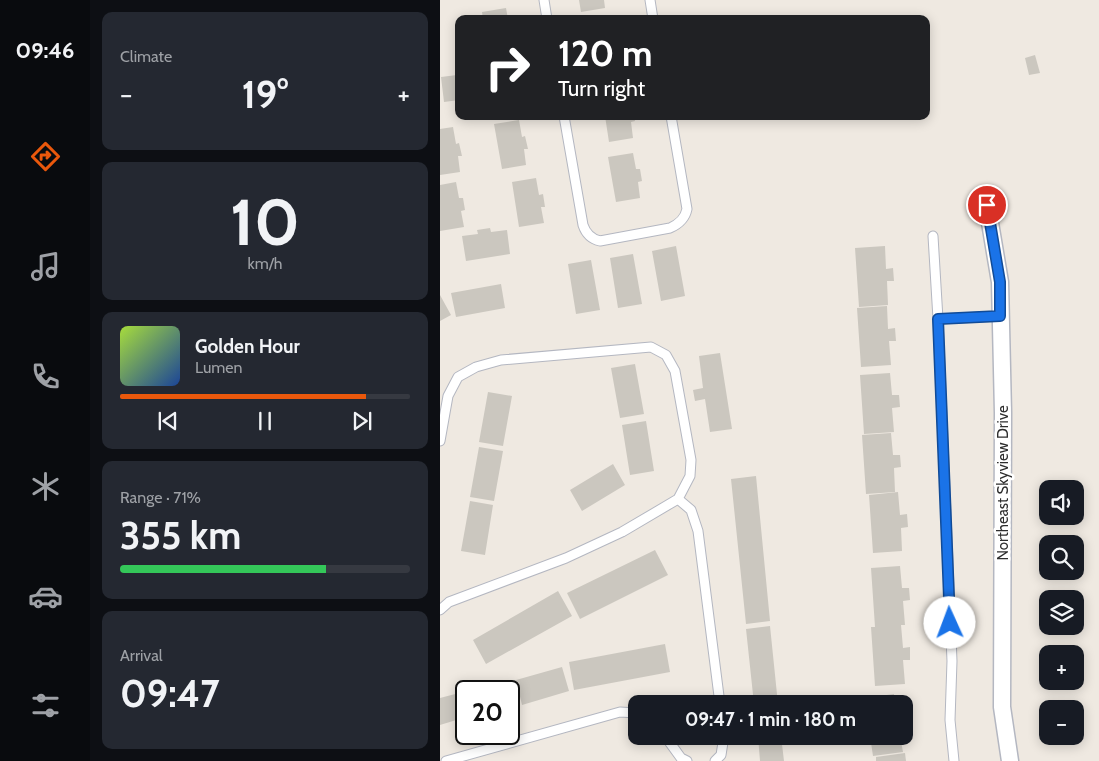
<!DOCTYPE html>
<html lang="en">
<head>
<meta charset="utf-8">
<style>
  :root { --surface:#171b24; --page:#242831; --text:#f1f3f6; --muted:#9ea1a6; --line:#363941; --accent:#ea580c }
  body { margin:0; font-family:Cabin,sans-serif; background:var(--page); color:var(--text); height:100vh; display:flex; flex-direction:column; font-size:19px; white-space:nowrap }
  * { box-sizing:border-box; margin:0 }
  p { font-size:16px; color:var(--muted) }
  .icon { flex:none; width:28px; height:28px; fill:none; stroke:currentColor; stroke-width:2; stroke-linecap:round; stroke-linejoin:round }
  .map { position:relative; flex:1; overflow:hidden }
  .drawer { display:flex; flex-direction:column; gap:12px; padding:12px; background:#0d0f14; width:350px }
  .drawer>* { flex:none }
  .hud { position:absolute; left:15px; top:15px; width:475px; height:105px; border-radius:10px; box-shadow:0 2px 12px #0003; background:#202124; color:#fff; overflow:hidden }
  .buttons { position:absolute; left:599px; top:480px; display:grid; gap:10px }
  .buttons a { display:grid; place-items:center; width:45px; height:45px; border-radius:10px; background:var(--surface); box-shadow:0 2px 12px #0003; font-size:25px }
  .speed { position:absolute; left:15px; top:680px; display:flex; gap:10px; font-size:25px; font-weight:700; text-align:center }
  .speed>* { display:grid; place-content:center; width:65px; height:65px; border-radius:50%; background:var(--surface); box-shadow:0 2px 12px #0003; line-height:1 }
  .speed .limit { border:2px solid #111; border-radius:8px; background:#fff; color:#111 }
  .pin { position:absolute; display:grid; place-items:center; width:42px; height:42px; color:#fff; margin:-21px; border:2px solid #fff; border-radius:50%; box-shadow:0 1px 5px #0007 }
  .me { position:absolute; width:55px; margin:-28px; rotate:358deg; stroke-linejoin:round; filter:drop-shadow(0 0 4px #0008) }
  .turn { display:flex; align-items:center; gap:18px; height:105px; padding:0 20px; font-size:22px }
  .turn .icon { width:65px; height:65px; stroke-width:2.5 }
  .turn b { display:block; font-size:35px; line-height:42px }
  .big { font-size:38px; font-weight:800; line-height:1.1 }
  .drawer .widget { flex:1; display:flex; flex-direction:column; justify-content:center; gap:8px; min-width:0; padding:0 18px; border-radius:10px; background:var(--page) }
  .drawer .dial { align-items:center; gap:0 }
  .dial b { font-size:65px; line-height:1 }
  .song { display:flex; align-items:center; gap:15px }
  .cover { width:60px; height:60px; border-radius:8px; background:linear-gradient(135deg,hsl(80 70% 55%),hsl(220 70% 35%)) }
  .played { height:5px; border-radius:2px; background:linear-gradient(90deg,var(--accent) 85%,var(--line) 85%) }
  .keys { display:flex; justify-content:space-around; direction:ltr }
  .heat { display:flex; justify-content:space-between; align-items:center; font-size:28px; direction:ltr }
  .charge { height:8px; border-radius:4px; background:linear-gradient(90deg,#34c759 71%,var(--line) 0) }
  .trip { position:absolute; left:188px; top:695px; width:285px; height:50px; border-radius:10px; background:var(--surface); box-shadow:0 2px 12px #0003; font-weight:800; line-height:50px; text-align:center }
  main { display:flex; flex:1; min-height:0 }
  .tab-bar { display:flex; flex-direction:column; width:90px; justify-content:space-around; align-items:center; background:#090b0e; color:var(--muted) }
  .tab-bar .icon { width:35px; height:35px }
  .tab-bar .on { color:var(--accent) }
  .tab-bar b { font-size:22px; color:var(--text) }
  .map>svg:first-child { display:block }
</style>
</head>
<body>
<main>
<nav class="tab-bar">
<b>09:46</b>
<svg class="icon on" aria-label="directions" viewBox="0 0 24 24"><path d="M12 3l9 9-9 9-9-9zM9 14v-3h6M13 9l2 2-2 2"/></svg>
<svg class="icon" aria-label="music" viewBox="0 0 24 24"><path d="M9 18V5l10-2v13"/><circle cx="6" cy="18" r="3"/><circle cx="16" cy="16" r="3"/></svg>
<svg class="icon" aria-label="phone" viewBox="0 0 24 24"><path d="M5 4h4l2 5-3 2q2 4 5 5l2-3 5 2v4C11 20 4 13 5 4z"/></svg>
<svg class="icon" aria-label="climate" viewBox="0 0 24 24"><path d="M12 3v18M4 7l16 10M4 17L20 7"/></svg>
<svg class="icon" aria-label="car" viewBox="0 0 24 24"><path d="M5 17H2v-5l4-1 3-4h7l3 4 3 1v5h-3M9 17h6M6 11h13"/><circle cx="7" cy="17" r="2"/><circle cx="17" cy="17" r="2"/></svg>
<svg class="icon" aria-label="filters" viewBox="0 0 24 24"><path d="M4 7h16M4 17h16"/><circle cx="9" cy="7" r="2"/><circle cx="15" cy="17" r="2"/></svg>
</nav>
<section class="drawer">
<div class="widget"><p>Climate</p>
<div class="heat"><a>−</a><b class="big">19°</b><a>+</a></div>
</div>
<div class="widget dial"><b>10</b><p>km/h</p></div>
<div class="widget">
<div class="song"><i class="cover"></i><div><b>Golden Hour</b><p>Lumen</p></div></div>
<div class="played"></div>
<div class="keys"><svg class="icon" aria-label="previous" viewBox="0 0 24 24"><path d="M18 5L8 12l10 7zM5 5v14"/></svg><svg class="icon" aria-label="pause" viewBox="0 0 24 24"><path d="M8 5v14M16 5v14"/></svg><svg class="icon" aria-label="next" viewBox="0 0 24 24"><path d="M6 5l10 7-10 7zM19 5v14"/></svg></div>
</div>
<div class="widget"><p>Range · 71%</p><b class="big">355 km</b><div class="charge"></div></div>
<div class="widget"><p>Arrival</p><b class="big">09:47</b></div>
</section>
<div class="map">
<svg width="659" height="761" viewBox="0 0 659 761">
  <rect width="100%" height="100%" fill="#efe9e1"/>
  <path fill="#cbc7bf" d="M 139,0 L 164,0 L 165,8 L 141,12 Z
    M 66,8 L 68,19 L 43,19 L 42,12 Z
    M 595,55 L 600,73 L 589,75 L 585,58 Z
    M 19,70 L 19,100 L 4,102 L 1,77 L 17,75 L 16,71 Z
    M 165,116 L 194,116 L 195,121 L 191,122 L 193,138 L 169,142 Z
    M 79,120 L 82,137 L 85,136 L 88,149 L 84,149 L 86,165 L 62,169 L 54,124 Z
    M 13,127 L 16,144 L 19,143 L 22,156 L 18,156 L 20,172 L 0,175 L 0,129 Z
    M 193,153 L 196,169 L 200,169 L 202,181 L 198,182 L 200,198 L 176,202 L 168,157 Z
    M 96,178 L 99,195 L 103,194 L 105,207 L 101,207 L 104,223 L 79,227 L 72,182 Z
    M 16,182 L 19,198 L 23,198 L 25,210 L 21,211 L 24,227 L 0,231 L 0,185 Z
    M 50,228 L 51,232 L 67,230 L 70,254 L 26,261 L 22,236 L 38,234 L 37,230 Z
    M 236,246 L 245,296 L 221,301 L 212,251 Z
    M 445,246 L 446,269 L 453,268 L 454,281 L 447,281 L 448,305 L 419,307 L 415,248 Z
    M 193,254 L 202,304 L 178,308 L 170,258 Z
    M 151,260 L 160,310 L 136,314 L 128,264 Z
    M 61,284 L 65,308 L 16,317 L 11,293 Z
    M 0,295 L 11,315 L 0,321 Z
    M 447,306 L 448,329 L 455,328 L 456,341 L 449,341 L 451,365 L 421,367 L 417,308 Z
    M 280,353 L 292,429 L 270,432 L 265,399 L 255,401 L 253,390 L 263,388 L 259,356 Z
    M 195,364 L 204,414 L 180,418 L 171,368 Z
    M 450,373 L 452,395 L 459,395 L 460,407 L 452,408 L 454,432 L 424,434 L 420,375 Z
    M 48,392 L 72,396 L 63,446 L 39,442 Z
    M 206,421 L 214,471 L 190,475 L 182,425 Z
    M 451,433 L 453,455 L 460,455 L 461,467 L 454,468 L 455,492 L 426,494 L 422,435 Z
    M 39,447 L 63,451 L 54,501 L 30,497 Z
    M 173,464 L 185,485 L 142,511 L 130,490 Z
    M 316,476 L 330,621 L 306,624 L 291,479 Z
    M 458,492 L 460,515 L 467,514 L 468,527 L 461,528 L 462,551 L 433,553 L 429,495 Z
    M 30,501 L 53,505 L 45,555 L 21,551 Z
    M 215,550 L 228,575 L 140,619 L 127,593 Z
    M 460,566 L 462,588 L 469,588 L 470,600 L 463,601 L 465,625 L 461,625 L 463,648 L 470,647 L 470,660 L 463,660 L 465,684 L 435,686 L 431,627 L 435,627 L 431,568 Z
    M 118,591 L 132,616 L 46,664 L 33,640 Z
    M 330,626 L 338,704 L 314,704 L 306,629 Z
    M 225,644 L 230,672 L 134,690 L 129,662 Z
    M 122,667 L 129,691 L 82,705 L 76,680 Z
    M 23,692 L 26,704 L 26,717 L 0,725 L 0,698 Z
    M 454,694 L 455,704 L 425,704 L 424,698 Z
    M 318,736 L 341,736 L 344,761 L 320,761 Z
    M 430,736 L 460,736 L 463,752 L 433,756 Z
    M 465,753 L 466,761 L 436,761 L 436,757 Z"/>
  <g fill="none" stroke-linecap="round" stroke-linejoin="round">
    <defs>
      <path id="lane" d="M 104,0 L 107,19
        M 210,0 L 213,19
        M 124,116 L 143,225 C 146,234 151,239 160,241 L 230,228 C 239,224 245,219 247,209 L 231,116
        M 493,236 L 498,319 L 512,661 L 510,720 L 514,761
        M 498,319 L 560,316
        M 0,441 L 8,396 L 18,377 L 36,367 L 61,360 L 211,347 L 226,355 L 235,371 L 251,460 L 250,476 L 238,499 L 251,510 L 258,531 L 280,704
        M 0,610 L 9,602 L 126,558 L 182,532 L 238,499
        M 225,736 L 241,758 L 247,761
        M 6,761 L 180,712 L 196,713
        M 275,761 L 281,755 L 284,736"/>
      <path id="street" d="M 547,205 L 560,282 L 563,413 L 562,707 L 570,761"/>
    </defs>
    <use href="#lane" stroke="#b4b7c1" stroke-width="11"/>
    <use href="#street" stroke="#b4b7c1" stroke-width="19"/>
    <use href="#lane" stroke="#fff" stroke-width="9"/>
    <use href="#street" stroke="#fff" stroke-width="16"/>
  </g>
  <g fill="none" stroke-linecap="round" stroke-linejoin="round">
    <defs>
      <path id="route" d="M 510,623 L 498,319 L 560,316 L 560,282 L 547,205"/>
    </defs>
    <use href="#route" stroke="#114b97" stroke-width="12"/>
    <use href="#route" stroke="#1a73e8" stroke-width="9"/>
  </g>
  <g text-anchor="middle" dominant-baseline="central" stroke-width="5" stroke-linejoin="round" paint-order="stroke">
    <g font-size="15" fill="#2e2e2e" stroke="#fff">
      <text transform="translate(563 483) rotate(-90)">Northeast Skyview Drive</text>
    </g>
  </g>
</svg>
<div class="buttons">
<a><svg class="icon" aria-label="sound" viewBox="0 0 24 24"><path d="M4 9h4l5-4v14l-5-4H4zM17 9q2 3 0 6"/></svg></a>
<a><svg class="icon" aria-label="search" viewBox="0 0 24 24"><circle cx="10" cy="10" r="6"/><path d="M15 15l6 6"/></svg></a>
<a><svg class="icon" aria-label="layers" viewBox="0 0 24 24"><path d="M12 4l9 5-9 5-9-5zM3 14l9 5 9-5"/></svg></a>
<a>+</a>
<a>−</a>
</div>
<div class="speed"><div class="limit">20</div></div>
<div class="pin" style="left:547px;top:205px;background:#d93025"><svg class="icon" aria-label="arrive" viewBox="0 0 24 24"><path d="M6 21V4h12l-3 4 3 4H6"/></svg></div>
<svg class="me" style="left:510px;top:623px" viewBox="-20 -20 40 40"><circle r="19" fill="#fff"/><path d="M0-13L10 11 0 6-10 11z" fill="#1a73e8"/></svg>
<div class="trip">09:47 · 1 min · 180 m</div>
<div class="hud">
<div class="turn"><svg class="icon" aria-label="right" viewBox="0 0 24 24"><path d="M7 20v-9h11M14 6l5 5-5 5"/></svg><div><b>120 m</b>Turn right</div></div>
</div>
</div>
</main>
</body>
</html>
